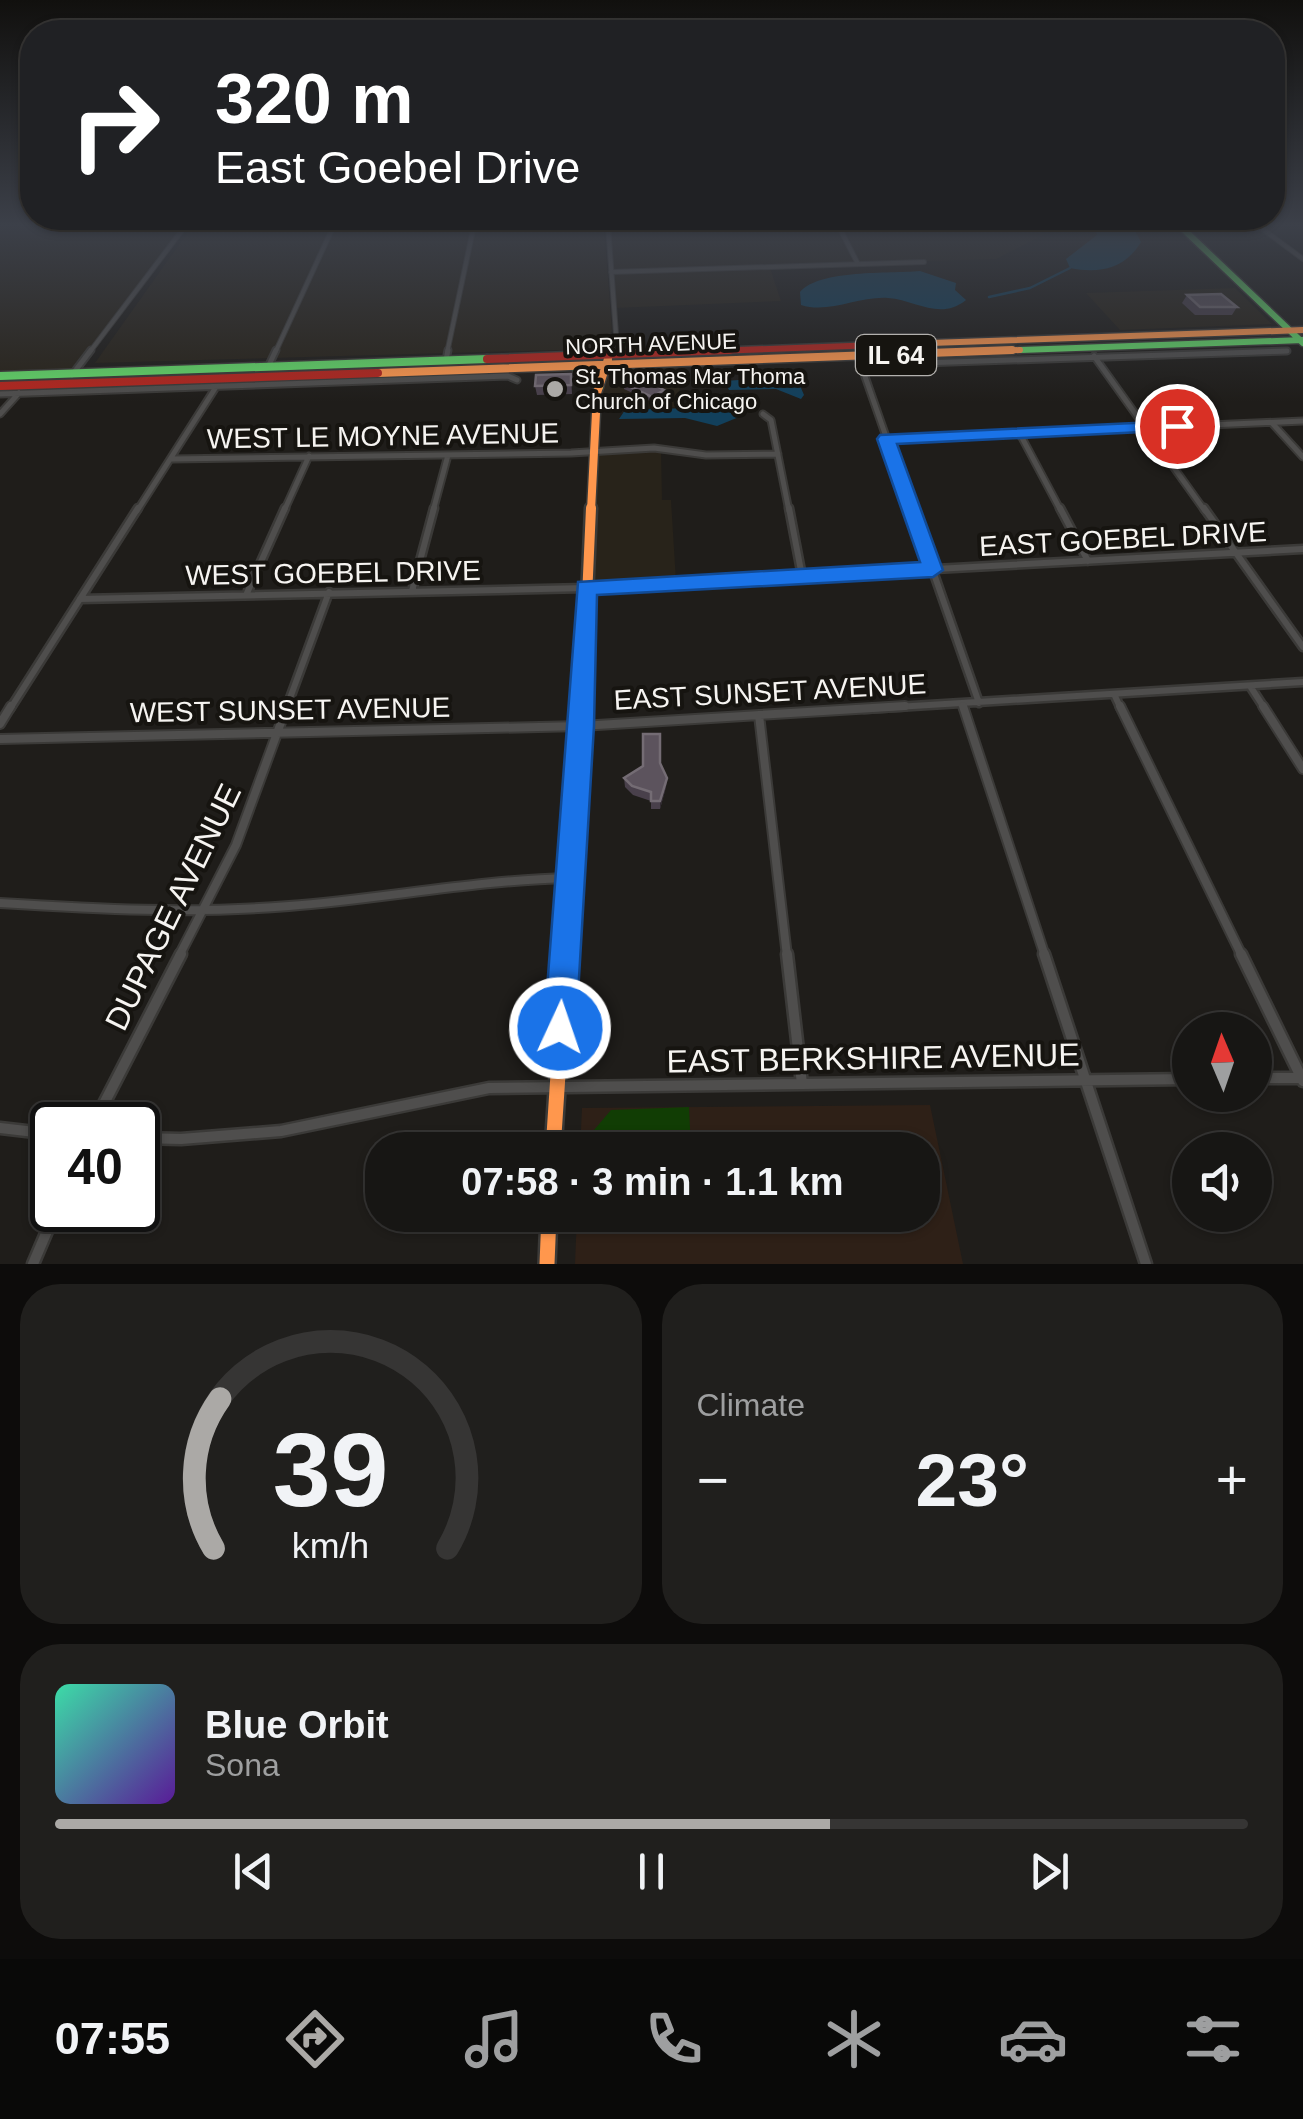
<!DOCTYPE html>
<html lang="en">
<head>
<meta charset="utf-8">
<style>
  :root { --surface:#171614; --page:#201f1d; --text:#f1f3f6; --muted:#9e9fa0; --line:#363534; --accent:#aba9a6 }
  body { margin:0; font-family:Arial,sans-serif; background:var(--page); color:var(--text); height:100vh; display:flex; flex-direction:column; font-size:38px; white-space:nowrap }
  * { box-sizing:border-box; margin:0 }
  p { font-size:32px; color:var(--muted) }
  .icon { flex:none; width:55px; height:55px; fill:none; stroke:currentColor; stroke-width:2; stroke-linecap:round; stroke-linejoin:round }
  .map { position:relative; height:1264px; overflow:hidden }
  .side { display:flex; flex-direction:column; gap:20px; padding:20px; background:#0d0c0b; flex:1 }
  .side>* { flex:none }
  .hud { position:absolute; left:20px; top:20px; width:1265px; height:210px; border-radius:40px; box-shadow:0 2px 8px #0004,0 0 0 2px var(--line); background:#202124; color:#fff; overflow:hidden }
  .needle { width:65px; rotate:358deg }
  .controls { position:absolute; left:1172px; top:1012px; display:grid; gap:20px }
  .controls a { display:grid; place-items:center; width:100px; height:100px; border-radius:50%; background:var(--surface); box-shadow:0 2px 8px #0004,0 0 0 2px var(--line); font-size:50px }
  .speed { position:absolute; left:30px; top:1102px; display:flex; gap:20px; font-size:50px; font-weight:700; text-align:center }
  .speed>* { display:grid; place-content:center; width:130px; height:130px; border-radius:50%; background:var(--surface); box-shadow:0 2px 8px #0004,0 0 0 2px var(--line); line-height:1 }
  .speed .limit { border:5px solid #111; border-radius:15px; background:#fff; color:#111 }
  .pin { position:absolute; display:grid; place-items:center; width:85px; height:85px; color:#fff; margin:-42px; border:5px solid #fff; border-radius:50%; box-shadow:0 2px 10px #0007 }
  .me { position:absolute; width:110px; margin:-55px; rotate:3deg; stroke-linejoin:round; filter:drop-shadow(0 0 8px #0008) }
  .turn { display:flex; align-items:center; gap:35px; height:210px; padding:0 30px; font-size:45px }
  .turn .icon { width:130px; height:130px; stroke-width:2.5 }
  .turn b { display:block; font-size:70px; line-height:85px }
  .big { font-size:75px; font-weight:600; line-height:1.1 }
  .side .card { flex:1; display:flex; flex-direction:column; justify-content:center; gap:15px; min-width:0; padding:0 35px; border-radius:40px; background:var(--page) }
  .side .dial { align-items:center; gap:0 }
  .dial svg { height:260px; overflow:visible; fill:none; stroke:var(--line); stroke-width:7; stroke-linecap:round; text-anchor:middle }
  .dial text { fill:var(--text); stroke:none }
  .song { display:flex; align-items:center; gap:30px }
  .cover { width:120px; height:120px; border-radius:15px; background:linear-gradient(135deg,hsl(160 70% 55%),hsl(270 70% 35%)) }
  .played { height:10px; border-radius:5px; background:linear-gradient(90deg,var(--accent) 65%,var(--line) 65%) }
  .keys { display:flex; justify-content:space-around; direction:ltr }
  .heat { display:flex; justify-content:space-between; align-items:center; font-size:55px; direction:ltr }
  .side .tiles { flex:1; display:grid; gap:20px; grid-template-columns:1fr 1fr }
  .card:last-child { grid-column:span 2 }
  .trip { position:absolute; left:365px; top:1132px; width:575px; height:100px; border-radius:40px; background:var(--surface); box-shadow:0 2px 8px #0004,0 0 0 2px var(--line); font-weight:600; line-height:100px; text-align:center }
  .tab-bar { display:flex; height:160px; justify-content:space-around; align-items:center; background:#090908; color:var(--muted) }
  .tab-bar .icon { width:70px; height:70px }
  .tab-bar .active { color:var(--accent) }
  .tab-bar b { font-size:45px; color:var(--text) }
  .map>svg:first-child { display:block }
</style>
</head>
<body>
<div class="map">
<svg width="1303" height="1264" viewBox="0 0 1303 1264">
  <rect width="100%" height="100%" fill="#1f1d1a"/>
  <path fill="#28231a" d="M 0,225 L 184,225 L 74,371 L 0,374 Z
    M 193,225 L 604,225 L 612,331 L 601,347 L 594,349 L 95,363 Z
    M 610,225 L 1023,225 L 1045,234 L 996,259 L 631,270 L 770,268 L 781,301 L 615,308 Z
    M 1235,288 L 1272,324 L 1120,330 L 1086,293 Z
    M 678,365 L 681,407 L 600,409 L 600,393 L 608,368 Z
    M 661,449 L 662,500 L 671,500 L 676,581 L 588,586 L 597,453 Z"/>
  <path fill="#2e2017" d="M 930,1105 L 963,1264 L 575,1264 L 577,1215 L 922,1215 L 922,1150 L 580,1150 L 582,1108 Z"/>
  <path fill="#113d04" d="M 689,1107 L 691,1150 L 593,1150 L 594,1130 L 611,1110 Z
    M 591,1215 L 673,1215 C 649,1234 620,1230 590,1228 Z"/>
  <path fill="#12405c" d="M 1094,225 L 1133,227 L 1141,242 C 1125,269 1099,274 1070,268 L 1066,259 L 1097,235 Z
    M 920,271 L 956,283 L 955,290 L 966,300 C 940,321 916,300 888,298 C 859,296 829,314 801,305 L 800,292 C 820,269 889,274 920,271 Z
    M 796,376 L 804,395 L 801,399 L 776,389 L 729,390 L 724,381 Z
    M 723,407 L 736,411 L 739,417 L 717,426 L 685,418 L 619,419 L 625,410 Z"/>
  <g fill="none" stroke-linecap="round" stroke-linejoin="round">
    <path stroke="#12405c" stroke-width="2.5" d="M 989,297 L 1030,288 L 1070,268"/>
    <defs>
      <path id="street-far4" d="M 608,225 L 616,334 L 610,353
        M 838,225 L 858,264
        M 1257,225 L 1303,259
        M 611,272 L 924,262
        M 89,353 L 186,225
        M 275,353 L 334,225
        M 447,353 L 474,225
        M 1233,353 L 1287,351"/>
      <path id="street-far3" d="M 610,354 L 611,350
        M 1094,356 L 1205,511
        M 446,360 L 448,350
        M 269,365 L 276,350
        M 72,375 L 91,350
        M 0,394 L 508,376 L 517,380
        M 0,414 L 19,393
        M 763,414 L 771,420 L 789,511
        M 1272,423 L 1303,457
        M 1020,434 L 1061,511
        M 886,439 L 1303,421
        M 172,459 L 571,453 L 654,448 L 706,455 L 778,454
        M 137,511 L 216,387
        M 284,511 L 309,456
        M 433,511 L 448,455
        M 912,511 L 861,365 L 1287,351"/>
      <path id="street-far2" d="M 789,508 L 802,576
        M 911,508 L 979,703
        M 1060,508 L 1088,561
        M 1204,508 L 1303,647
        M 412,591 L 434,508
        M 247,593 L 285,508
        M 80,599 L 586,588 L 1303,549
        M 1250,686 L 1265,709
        M 1114,694 L 1121,709
        M 962,704 L 964,709
        M 10,709 L 138,508
        M 286,709 L 329,592
        M 864,709 L 1303,682"/>
      <path id="street-far1" d="M 963,706 L 1045,956
        M 1120,706 L 1242,956
        M 1263,706 L 1303,769
        M 759,715 L 787,956
        M 0,724 L 11,706
        M 0,739 L 581,726 L 905,706
        M 0,903 C 96,909 193,914 289,906 C 383,899 475,880 569,878
        M 179,956 L 236,845 L 287,706"/>
      <path id="street" d="M 787,954 L 802,1084
        M 1044,954 L 1146,1264
        M 1241,954 L 1303,1081
        M 1255,1078 L 1303,1078
        M 93,1125 L 181,954
        M 0,1128 L 52,1134
        M 138,1138 L 181,1139 L 281,1131 L 489,1088 L 1190,1079
        M 33,1264 L 56,1210"/>
      <path id="fast-far1" d="M 1179,225 L 1303,343
        M 614,340 L 636,350
        M 1020,350 L 1303,340"/>
      <path id="fast" d="M 577,370 L 591,377 L 599,387
        M 0,376 L 487,359"/>
      <path id="slow-far4" d="M 930,343 L 1303,330
        M 943,353 L 1020,350"/>
      <path id="slow-far3" d="M 378,373 L 1012,350
        M 591,511 L 597,393 L 608,359"/>
      <path id="slow-far2" d="M 582,709 L 591,508"/>
      <path id="slow-far1" d="M 566,956 L 582,706"/>
      <path id="slow" d="M 553,1150 L 566,954
        M 547,1264 L 549,1215"/>
      <path id="jam-far1" d="M 659,353 L 930,343"/>
      <path id="jam" d="M 487,359 L 729,350
        M 0,386 L 378,373"/>
    </defs>
    <use href="#street-far4" stroke="#3b3a38" stroke-width="6"/>
    <use href="#street-far3" stroke="#3b3a38" stroke-width="9"/>
    <use href="#street-far2" stroke="#3b3a38" stroke-width="11"/>
    <use href="#street-far1" stroke="#3b3a38" stroke-width="12"/>
    <use href="#street" stroke="#3b3a38" stroke-width="15"/>
    <use href="#fast-far1" stroke="#3b3a38" stroke-width="9"/>
    <use href="#fast" stroke="#3b3a38" stroke-width="11"/>
    <use href="#slow-far4" stroke="#3b3a38" stroke-width="9"/>
    <use href="#slow-far3" stroke="#3b3a38" stroke-width="11"/>
    <use href="#slow-far2" stroke="#3b3a38" stroke-width="15"/>
    <use href="#slow-far1" stroke="#3b3a38" stroke-width="18"/>
    <use href="#slow" stroke="#3b3a38" stroke-width="20"/>
    <use href="#jam-far1" stroke="#3b3a38" stroke-width="9"/>
    <use href="#jam" stroke="#3b3a38" stroke-width="11"/>
    <use href="#street-far4" stroke="#4f4e4d" stroke-width="4"/>
    <use href="#street-far3" stroke="#4f4e4d" stroke-width="5"/>
    <use href="#street-far2" stroke="#4f4e4d" stroke-width="6"/>
    <use href="#street-far1" stroke="#4f4e4d" stroke-width="8"/>
    <use href="#street" stroke="#4f4e4d" stroke-width="10"/>
    <use href="#fast-far1" stroke="#63d668" stroke-width="6"/>
    <use href="#fast" stroke="#63d668" stroke-width="8"/>
    <use href="#slow-far4" stroke="#ff974d" stroke-width="6"/>
    <use href="#slow-far3" stroke="#ff974d" stroke-width="8"/>
    <use href="#slow-far2" stroke="#ff974d" stroke-width="10"/>
    <use href="#slow-far1" stroke="#ff974d" stroke-width="12"/>
    <use href="#slow" stroke="#ff974d" stroke-width="15"/>
    <use href="#jam-far1" stroke="#b3261e" stroke-width="6"/>
    <use href="#jam" stroke="#b3261e" stroke-width="8"/>
  </g>
  <path fill="#49404b" d="M 1187,295 L 1237,307 L 1232,315 L 1195,315 L 1182,303 Z
    M 571,374 L 572,394 L 537,395 L 535,386 Z
    M 624,384 L 664,390 L 664,394 L 652,402 L 624,389 Z
    M 660,763 L 667,778 L 666,787 L 660,809 L 651,809 L 651,801 L 633,795 L 625,787 L 624,778 Z"/>
  <path fill="#302a30" d="M 664,390 L 664,394 L 652,402 L 652,397 Z
    M 667,778 L 666,787 L 660,809 L 660,801 Z"/>
  <path fill="#5c535d" stroke="#746c74" stroke-width="2.5" d="M 1221,294 L 1237,307 L 1200,307 L 1187,295 Z
    M 571,374 L 571,385 L 535,386 L 536,375 Z
    M 638,376 L 664,390 L 652,397 L 624,384 Z
    M 643,734 L 660,734 L 660,763 L 667,778 L 660,801 L 651,801 L 651,792 L 632,786 L 624,778 L 643,766 Z"/>
  <linearGradient id="sky" x2="0" y2="1"><stop stop-color="#11100e"/><stop offset="0.56" stop-color="#3c4049"/><stop offset="1" stop-color="#3c4049" stop-opacity="0"/></linearGradient>
  <rect width="1303" height="402" fill="url(#sky)"/>
  <path fill="#1a73e8" stroke="#114b97" stroke-width="2.5" d="M 1177,421 L 1186,426 L 1183,430 L 897,444 L 943,570 L 933,577 L 597,595 L 594,726 L 576,1028 L 572,1039 L 560,1044 L 548,1039 L 544,1028 L 578,582 L 920,562 L 877,439 L 880,435 Z"/>
  <circle fill="#aba9a6" stroke="#161410" stroke-width="4" cx="555" cy="389" r="10"/>
  <g text-anchor="middle" dominant-baseline="central" stroke-width="8" stroke-linejoin="round" paint-order="stroke">
    <g font-size="22" fill="#f6f4f1" stroke="#161410">
      <text transform="translate(651 344) rotate(-2)">NORTH AVENUE</text>
    </g>
    <g font-size="22" fill="#f6f4f1" stroke="#161410" text-anchor="start">
      <text x="575" y="376">St. Thomas Mar Thoma<tspan x="575" dy="25">Church of Chicago</tspan></text>
    </g>
    <rect fill="#161410" stroke="#b3b1ae" stroke-width="2.5" x="856" y="335" width="80" height="40" rx="8"/>
    <g font-size="25" font-weight="bold" fill="#f6f4f1">
      <text x="896" y="355">IL 64</text>
    </g>
    <g font-size="28" fill="#f6f4f1" stroke="#161410">
      <text transform="translate(383 436) rotate(-1)">WEST LE MOYNE AVENUE</text>
      <text transform="translate(1123 539) rotate(-3)">EAST GOEBEL DRIVE</text>
      <text transform="translate(333 573) rotate(-1)">WEST GOEBEL DRIVE</text>
      <text transform="translate(770 692) rotate(-3)">EAST SUNSET AVENUE</text>
      <text transform="translate(290 710) rotate(-1)">WEST SUNSET AVENUE</text>
    </g>
    <g font-size="32" fill="#f6f4f1" stroke="#161410">
      <text transform="translate(173 907) rotate(-64)">DUPAGE AVENUE</text>
      <text transform="translate(873 1058) rotate(-1)">EAST BERKSHIRE AVENUE</text>
    </g>
  </g>
</svg>
<div class="controls">
<a><svg class="needle" viewBox="-14 -14 28 28"><path d="M0-13l5 13h-10z" fill="#e53935"/><path d="M0 13l5-13h-10z" fill="#9e9fa0"/></svg></a>
<a><svg class="icon" aria-label="sound" viewBox="0 0 24 24"><path d="M4 9h4l5-4v14l-5-4H4zM17 9q2 3 0 6"/></svg></a>
</div>
<div class="speed"><div class="limit">40</div></div>
<div class="pin" style="left:1177px;top:426px;background:#d93025"><svg class="icon" aria-label="arrive" viewBox="0 0 24 24"><path d="M6 21V4h12l-3 4 3 4H6"/></svg></div>
<svg class="me" style="left:560px;top:1028px" viewBox="-20 -20 40 40"><circle r="17" fill="#1a73e8" stroke="#fff" stroke-width="3"/><path d="M0-11L8 9 0 5-8 9z" fill="#fff"/></svg>
<div class="trip">07:58 · 3 min · 1.1 km</div>
<div class="hud">
<div class="turn"><svg class="icon" aria-label="right" viewBox="0 0 24 24"><path d="M7 20v-9h11M14 6l5 5-5 5"/></svg><div><b>320 m</b>East Goebel Drive</div></div>
</div>
</div>
<section class="side">
<div class="tiles">
<div class="card dial"><svg viewBox="0 0 100 80">
<path d="M14 69A42 42 0 1 1 86 69"/>
<path d="M14 69A42 42 0 0 1 16 23" stroke="#aba9a6"/>
<text x="50" y="56" font-size="32" font-weight="700">39</text>
<text x="50" y="72" font-size="11">km/h</text>
</svg></div>
<div class="card"><p>Climate</p>
<div class="heat"><a>−</a><b class="big">23°</b><a>+</a></div>
</div>
<div class="card">
<div class="song"><i class="cover"></i><div><b>Blue Orbit</b><p>Sona</p></div></div>
<div class="played"></div>
<div class="keys"><svg class="icon" aria-label="previous" viewBox="0 0 24 24"><path d="M18 5L8 12l10 7zM5 5v14"/></svg><svg class="icon" aria-label="pause" viewBox="0 0 24 24"><path d="M8 5v14M16 5v14"/></svg><svg class="icon" aria-label="next" viewBox="0 0 24 24"><path d="M6 5l10 7-10 7zM19 5v14"/></svg></div>
</div>
</div>
</section>
<nav class="tab-bar">
<b>07:55</b>
<svg class="icon active" aria-label="directions" viewBox="0 0 24 24"><path d="M12 3l9 9-9 9-9-9zM9 14v-3h6M13 9l2 2-2 2"/></svg>
<svg class="icon" aria-label="music" viewBox="0 0 24 24"><path d="M9 18V5l10-2v13"/><circle cx="6" cy="18" r="3"/><circle cx="16" cy="16" r="3"/></svg>
<svg class="icon" aria-label="phone" viewBox="0 0 24 24"><path d="M5 4h4l2 5-3 2q2 4 5 5l2-3 5 2v4C11 20 4 13 5 4z"/></svg>
<svg class="icon" aria-label="climate" viewBox="0 0 24 24"><path d="M12 3v18M4 7l16 10M4 17L20 7"/></svg>
<svg class="icon" aria-label="car" viewBox="0 0 24 24"><path d="M5 17H2v-5l4-1 3-4h7l3 4 3 1v5h-3M9 17h6M6 11h13"/><circle cx="7" cy="17" r="2"/><circle cx="17" cy="17" r="2"/></svg>
<svg class="icon" aria-label="filters" viewBox="0 0 24 24"><path d="M4 7h16M4 17h16"/><circle cx="9" cy="7" r="2"/><circle cx="15" cy="17" r="2"/></svg>
</nav>
</body>
</html>
